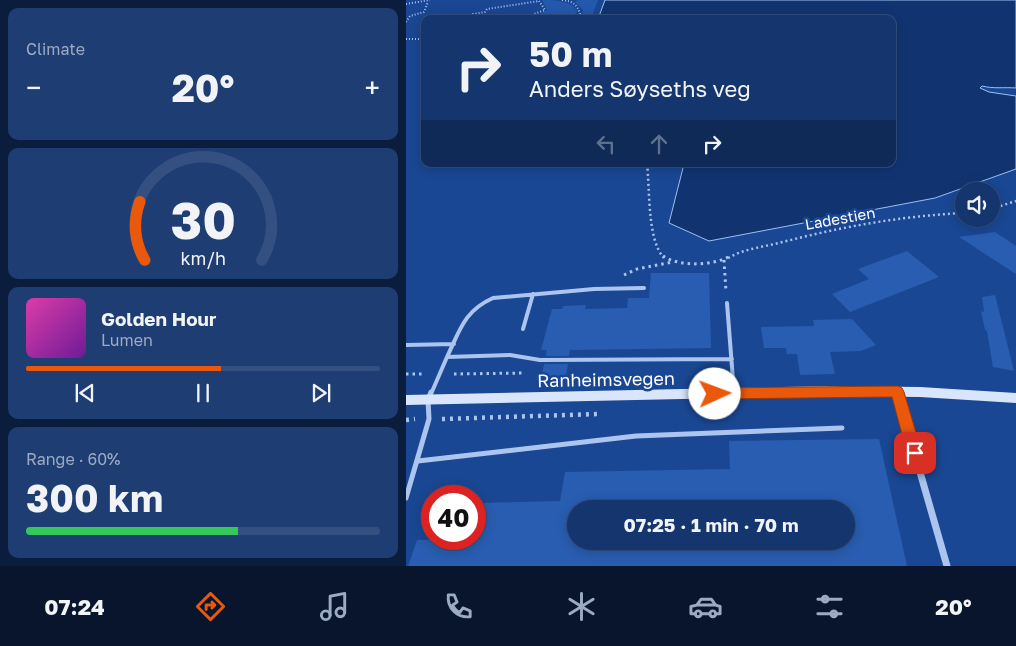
<!DOCTYPE html>
<html lang="en">
<head>
<meta charset="utf-8">
<style>
  :root { --surface:#14356e; --page:#1d3d73; --text:#f1f3f6; --muted:#9dabc2; --line:#335081; --accent:#ea580c }
  body { margin:0; font-family:"Golos Text",sans-serif; background:var(--page); color:var(--text); height:100vh; display:flex; flex-direction:column; font-size:19px; white-space:nowrap }
  * { box-sizing:border-box; margin:0 }
  p { font-size:16px; color:var(--muted) }
  .icon { flex:none; width:28px; height:28px; fill:none; stroke:currentColor; stroke-width:2; stroke-linecap:round; stroke-linejoin:round }
  .map { position:relative; flex:1; overflow:hidden }
  .drawer { display:flex; flex-direction:column; gap:8px; padding:8px; background:#0b1d3c; width:406px }
  .drawer>* { flex:none }
  .guide { position:absolute; left:15px; top:15px; width:475px; height:152px; border-radius:10px; box-shadow:0 2px 12px #0003,0 0 0 1px var(--line); background:#14356e; color:var(--text); overflow:hidden }
  .controls { position:absolute; left:549px; top:182px; display:grid; gap:10px }
  .controls a { display:grid; place-items:center; width:45px; height:45px; border-radius:50%; background:var(--surface); box-shadow:0 2px 12px #0003,0 0 0 1px var(--line); font-size:25px }
  .speed { position:absolute; left:15px; top:485px; display:flex; gap:10px; font-size:25px; font-weight:700; text-align:center }
  .speed>* { display:grid; place-content:center; width:65px; height:65px; border-radius:50%; background:var(--surface); box-shadow:0 2px 12px #0003,0 0 0 1px var(--line); line-height:1 }
  .speed .limit { border:8px solid #d22; background:#fff; color:#111 }
  .pin { position:absolute; display:grid; place-items:center; width:42px; height:42px; color:#fff; margin:-21px; border-radius:10px; box-shadow:0 2px 8px #0006 }
  .me { position:absolute; width:55px; margin:-28px; rotate:88deg; stroke-linejoin:round; filter:drop-shadow(0 0 4px #0008) }
  .turn { display:flex; align-items:center; gap:18px; height:105px; padding:0 25px; font-size:22px }
  .turn .icon { width:65px; height:65px; stroke-width:2.5 }
  .turn b { display:block; font-size:35px; line-height:42px }
  .lanes { display:flex; align-items:center; height:48px; padding:0 25px; background:#0003; justify-content:center; gap:25px; direction:ltr }
  .lanes .off { opacity:.35 }
  .big { font-size:38px; font-weight:700; line-height:1.1 }
  .drawer .widget { flex:1; display:flex; flex-direction:column; justify-content:center; gap:8px; min-width:0; padding:0 18px; border-radius:10px; background:var(--page) }
  .drawer .dial { align-items:center; gap:0 }
  .dial svg { height:130px; overflow:visible; fill:none; stroke:var(--line); stroke-width:7; stroke-linecap:round; text-anchor:middle }
  .dial text { fill:var(--text); stroke:none }
  .song { display:flex; align-items:center; gap:15px }
  .cover { width:60px; height:60px; border-radius:8px; background:linear-gradient(135deg,hsl(320 70% 55%),hsl(280 70% 35%)) }
  .played { height:5px; border-radius:2px; background:linear-gradient(90deg,var(--accent) 55%,var(--line) 55%) }
  .keys { display:flex; justify-content:space-around; direction:ltr }
  .heat { display:flex; justify-content:space-between; align-items:center; font-size:28px; direction:ltr }
  .charge { height:8px; border-radius:4px; background:linear-gradient(90deg,#34c759 60%,var(--line) 0) }
  .trip { position:absolute; left:161px; top:500px; width:288px; height:50px; border-radius:25px; background:var(--surface); box-shadow:0 2px 12px #0003,0 0 0 1px var(--line); font-weight:700; line-height:50px; text-align:center }
  .tab-bar { display:flex; height:80px; justify-content:space-around; align-items:center; background:#08152c; color:var(--muted) }
  .tab-bar .icon { width:35px; height:35px }
  .tab-bar .on { color:var(--accent) }
  .tab-bar b { font-size:22px; color:var(--text) }
  main { display:flex; flex:1; min-height:0 }
  .map>svg:first-child { display:block }
</style>
</head>
<body>
<main>
<section class="drawer">
<div class="widget"><p>Climate</p>
<div class="heat"><a>−</a><b class="big">20°</b><a>+</a></div>
</div>
<div class="widget dial"><svg viewBox="0 0 100 80">
<path d="M14 69A42 42 0 1 1 86 69"/>
<path d="M14 69A42 42 0 0 1 11 33" stroke="#ea580c"/>
<text x="50" y="56" font-size="32" font-weight="700">30</text>
<text x="50" y="72" font-size="11">km/h</text>
</svg></div>
<div class="widget">
<div class="song"><i class="cover"></i><div><b>Golden Hour</b><p>Lumen</p></div></div>
<div class="played"></div>
<div class="keys"><svg class="icon" aria-label="previous" viewBox="0 0 24 24"><path d="M18 5L8 12l10 7zM5 5v14"/></svg><svg class="icon" aria-label="pause" viewBox="0 0 24 24"><path d="M8 5v14M16 5v14"/></svg><svg class="icon" aria-label="next" viewBox="0 0 24 24"><path d="M6 5l10 7-10 7zM19 5v14"/></svg></div>
</div>
<div class="widget"><p>Range · 60%</p><b class="big">300 km</b><div class="charge"></div></div>
</section>
<div class="map">
<svg width="610" height="566" viewBox="0 0 610 566">
  <rect width="100%" height="100%" fill="#1a4793"/>
  <path fill="#2358ac" d="M 136,0 C 148,0 165,0 171,11 L 168,19 L 133,19 L 134,14 L 141,10 Z
    M 172,0 L 192,0 L 185,19 L 174,19 L 177,10 L 169,2 Z"/>
  <path fill="#113471" stroke="#9ebff1" d="M 199,0 L 610,0 L 610,88 C 598,87 588,89 576,86 L 574,88 L 583,92 L 610,96 L 610,169 L 529,198 L 303,241 L 263,223 L 278,164 L 486,164 L 486,19 L 192,19 Z"/>
  <path fill="#295db1" fill-rule="evenodd" d="M 589,232 L 610,246 L 610,274 L 553,237 Z
    M 501,251 L 533,277 L 444,312 L 426,294 L 463,279 L 452,269 Z
    M 245,273 L 303,273 L 305,348 L 164,350 L 163,356 L 140,356 L 141,350 L 135,350 L 146,309 L 156,309 L 157,306 L 180,305 L 179,309 L 221,308 L 222,298 L 243,298 Z
    M 589,295 L 608,371 L 587,367 L 581,331 L 579,330 L 575,311 L 578,312 L 576,297 Z
    M 446,319 L 470,345 L 455,351 L 424,352 L 429,374 L 394,375 L 391,354 L 381,354 L 380,348 L 358,348 L 355,327 L 408,326 L 407,320 Z
    M 138,364 L 162,364 L 159,382 L 134,383 Z
    M 473,439 L 501,566 L 2,566 L 11,540 L 69,539 L 69,503 L 154,501 L 159,472 L 324,469 L 323,441 ZM 170,509 L 440,509 L 440,541 L 170,541 Z"/>
  <g fill="none" stroke-linecap="round" stroke-linejoin="round">
    <path stroke="#abc5ef" stroke-width="2" stroke-dasharray="1 2" stroke-linecap="butt" d="M 156,0 C 166,1 171,4 174,14 L 171,19
      M 0,4 L 24,0
      M 63,19 L 67,14 L 79,12 L 81,9 L 133,1
      M 126,19 L 128,14 L 139,10 L 133,1
      M 0,22 L 4,16 L 18,12 L 22,2
      M 0,39 L 19,39"/>
    <path stroke="#abc5ef" stroke-width="2.5" stroke-dasharray="2 3" stroke-linecap="butt" d="M 241,164 C 244,189 241,240 258,258
      M 585,209 L 610,201
      M 322,258 C 338,249 356,247 373,243 C 434,227 495,216 558,213"/>
    <path stroke="#abc5ef" stroke-width="3" stroke-dasharray="2.5 4" stroke-linecap="butt" d="M 257,256 C 273,267 307,266 324,256
      M 318,260 L 320,292
      M 218,275 L 231,269 L 267,262
      M 0,374 L 19,374
      M 48,374 L 119,373"/>
    <path stroke="#abc5ef" stroke-width="4.5" stroke-dasharray="3 5" stroke-linecap="butt" d="M 36,419 L 192,414
      M 0,420 L 9,419"/>
    <path stroke="#abc5ef" stroke-width="4" d="M 321,303 L 328,393
      M 117,329 L 127,294
      M 0,345 L 48,344
      M 41,357 C 54,330 58,311 87,298 L 188,289 L 238,288
      M 25,394 L 41,357 L 104,355 L 134,360 L 326,359"/>
    <path stroke="#abc5ef" stroke-width="5" d="M 12,461 L 230,436 L 436,428
      M 0,498 L 23,419 L 22,400 L 25,392"/>
    <path stroke="#abc5ef" stroke-width="7" d="M 491,392 L 541,566"/>
    <path fill="#d9e5fb" fill-rule="evenodd" d="M 421,386 L 514,387 L 610,393 L 610,403 L 514,397 L 421,396 L 0,405 L 0,395 Z"/>
  </g>
  <path fill="#ea580c" stroke="#983908" d="M 492,386 L 496,388 L 498,392 L 516,453 L 514,457 L 509,459 L 503,457 L 501,453 L 486,397 L 309,399 L 304,397 L 302,394 L 304,390 L 309,388 Z"/>
  <g text-anchor="middle" dominant-baseline="central" stroke-width="5" stroke-linejoin="round" paint-order="stroke">
    <g font-size="15" fill="#fff" stroke="#1a4793">
      <text transform="translate(434 218) rotate(-10)">Ladestien</text>
    </g>
    <g font-size="18" fill="#fff" stroke="#1a4793">
      <text transform="translate(200 379) rotate(-1)">Ranheimsvegen</text>
    </g>
  </g>
</svg>
<div class="controls">
<a><svg class="icon" aria-label="sound" viewBox="0 0 24 24"><path d="M4 9h4l5-4v14l-5-4H4zM17 9q2 3 0 6"/></svg></a>
</div>
<div class="speed"><div class="limit">40</div></div>
<div class="pin" style="left:509px;top:453px;background:#d93025"><svg class="icon" aria-label="arrive" viewBox="0 0 24 24"><path d="M6 21V4h12l-3 4 3 4H6"/></svg></div>
<svg class="me" style="left:309px;top:394px" viewBox="-20 -20 40 40"><circle r="19" fill="#fff"/><path d="M0-13L10 11 0 6-10 11z" fill="#ea580c"/></svg>
<div class="trip">07:25 · 1 min · 70 m</div>
<div class="guide">
<div class="turn"><svg class="icon" aria-label="right" viewBox="0 0 24 24"><path d="M7 20v-9h11M14 6l5 5-5 5"/></svg><div><b>50 m</b>Anders Søyseths veg</div></div>
<div class="lanes"><svg class="icon off" aria-label="left" viewBox="0 0 24 24"><path d="M17 20v-9H6M10 6l-5 5 5 5"/></svg><svg class="icon off" aria-label="ahead" viewBox="0 0 24 24"><path d="M12 20V5M6 11l6-6 6 6"/></svg><svg class="icon" aria-label="right" viewBox="0 0 24 24"><path d="M7 20v-9h11M14 6l5 5-5 5"/></svg></div>
</div>
</div>
</main>
<nav class="tab-bar">
<b>07:24</b>
<svg class="icon on" aria-label="directions" viewBox="0 0 24 24"><path d="M12 3l9 9-9 9-9-9zM9 14v-3h6M13 9l2 2-2 2"/></svg>
<svg class="icon" aria-label="music" viewBox="0 0 24 24"><path d="M9 18V5l10-2v13"/><circle cx="6" cy="18" r="3"/><circle cx="16" cy="16" r="3"/></svg>
<svg class="icon" aria-label="phone" viewBox="0 0 24 24"><path d="M5 4h4l2 5-3 2q2 4 5 5l2-3 5 2v4C11 20 4 13 5 4z"/></svg>
<svg class="icon" aria-label="climate" viewBox="0 0 24 24"><path d="M12 3v18M4 7l16 10M4 17L20 7"/></svg>
<svg class="icon" aria-label="car" viewBox="0 0 24 24"><path d="M5 17H2v-5l4-1 3-4h7l3 4 3 1v5h-3M9 17h6M6 11h13"/><circle cx="7" cy="17" r="2"/><circle cx="17" cy="17" r="2"/></svg>
<svg class="icon" aria-label="filters" viewBox="0 0 24 24"><path d="M4 7h16M4 17h16"/><circle cx="9" cy="7" r="2"/><circle cx="15" cy="17" r="2"/></svg>
<b>20°</b>
</nav>
</body>
</html>
